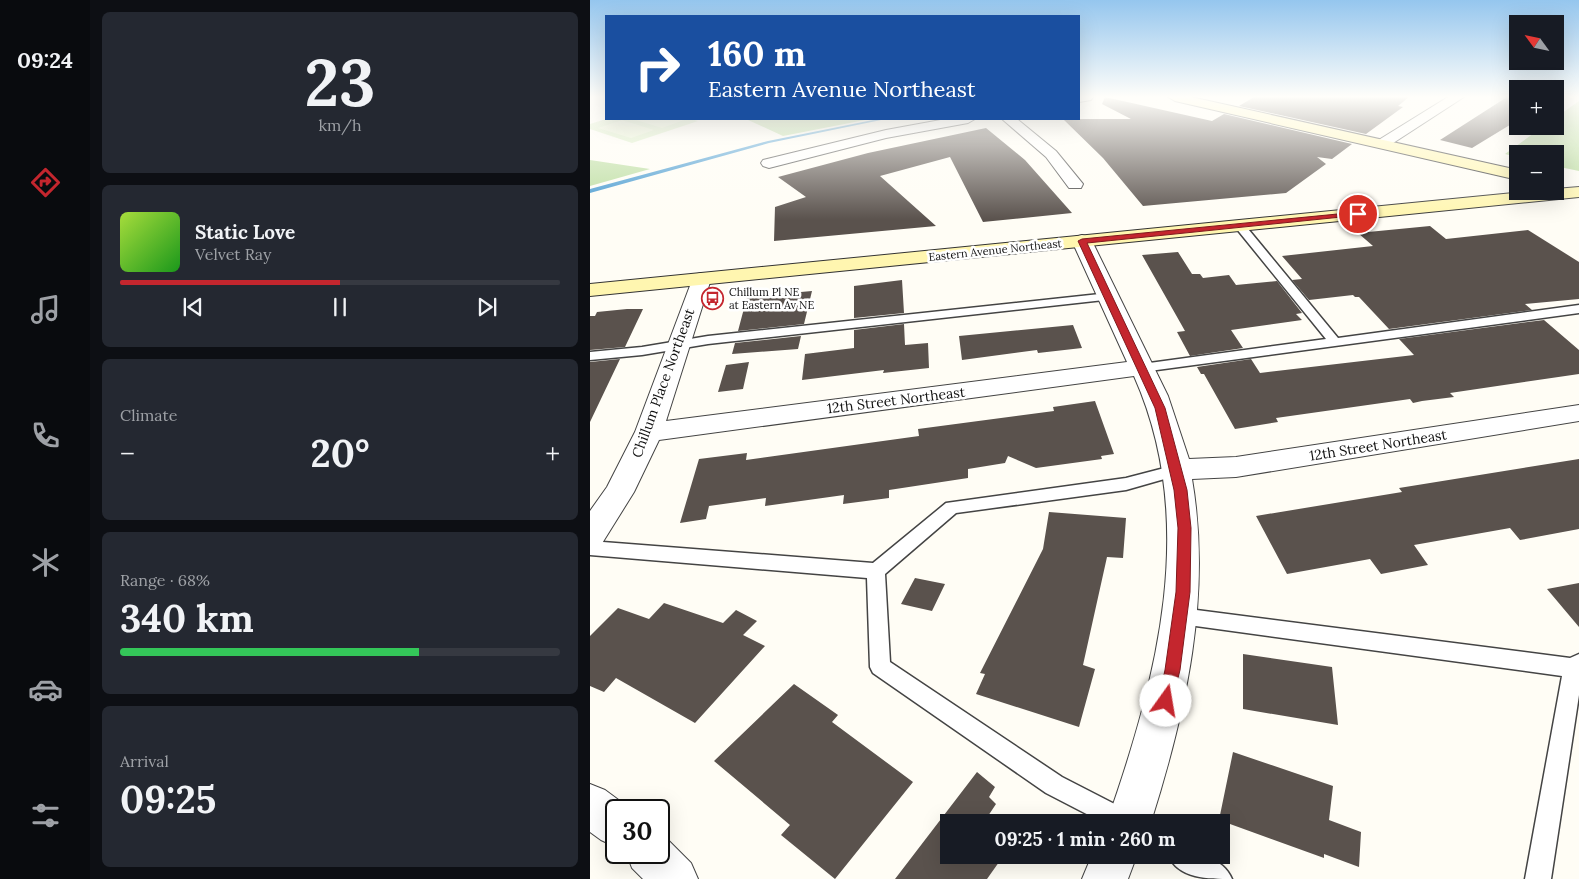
<!DOCTYPE html>
<html lang="en">
<head>
<meta charset="utf-8">
<style>
  :root { --surface:#171b24; --page:#242831; --text:#f1f3f6; --muted:#9ea1a6; --line:#363941; --accent:#c4262e }
  body { margin:0; font-family:Lora,serif; background:var(--page); color:var(--text); height:100vh; display:flex; flex-direction:column; font-size:19px; white-space:nowrap }
  * { box-sizing:border-box; margin:0 }
  p { font-size:16px; color:var(--muted) }
  .icon { flex:none; width:28px; height:28px; fill:none; stroke:currentColor; stroke-width:2; stroke-linecap:round; stroke-linejoin:round }
  .map { position:relative; flex:1; overflow:hidden }
  .drawer { display:flex; flex-direction:column; gap:12px; padding:12px; background:#0d0f14; width:500px }
  .drawer>* { flex:none }
  .guide { position:absolute; left:15px; top:15px; width:475px; height:105px; border-radius:0px; box-shadow:0 5px 20px #0002; background:#1a4fa0; color:#fff; overflow:hidden }
  .needle { width:32px; rotate:303deg }
  .controls { position:absolute; left:919px; top:15px; display:grid; gap:10px }
  .controls a { display:grid; place-items:center; width:55px; height:55px; border-radius:0px; background:var(--surface); box-shadow:0 5px 20px #0002; font-size:25px }
  .speed { position:absolute; left:15px; top:799px; display:flex; gap:10px; font-size:25px; font-weight:700; text-align:center }
  .speed>* { display:grid; place-content:center; width:65px; height:65px; border-radius:50%; background:var(--surface); box-shadow:0 5px 20px #0002; line-height:1 }
  .speed .limit { border:2px solid #111; border-radius:8px; background:#fff; color:#111 }
  .pin { position:absolute; display:grid; place-items:center; width:42px; height:42px; color:#fff; margin:-21px; border:2px solid #fff; border-radius:50%; box-shadow:0 1px 5px #0007 }
  .me { position:absolute; width:55px; margin:-28px; rotate:13deg; stroke-linejoin:round; filter:drop-shadow(0 0 4px #0008) }
  .turn { display:flex; align-items:center; gap:18px; height:105px; padding:0 20px; font-size:22px }
  .turn .icon { width:65px; height:65px; stroke-width:2.5 }
  .turn b { display:block; font-size:35px; line-height:42px }
  .big { font-size:38px; font-weight:700; line-height:1.1 }
  .drawer .tile { flex:1; display:flex; flex-direction:column; justify-content:center; gap:8px; min-width:0; padding:0 18px; border-radius:8px; background:var(--page) }
  .drawer .dial { align-items:center; gap:0 }
  .dial b { font-size:65px; line-height:1 }
  .song { display:flex; align-items:center; gap:15px }
  .cover { width:60px; height:60px; border-radius:8px; background:linear-gradient(135deg,hsl(80 70% 55%),hsl(120 70% 35%)) }
  .played { height:5px; border-radius:2px; background:linear-gradient(90deg,var(--accent) 50%,var(--line) 50%) }
  .keys { display:flex; justify-content:space-around; direction:ltr }
  .heat { display:flex; justify-content:space-between; align-items:center; font-size:28px; direction:ltr }
  .charge { height:8px; border-radius:4px; background:linear-gradient(90deg,#34c759 68%,var(--line) 0) }
  .trip { position:absolute; left:350px; top:814px; width:290px; height:50px; border-radius:0px; background:var(--surface); box-shadow:0 5px 20px #0002; font-weight:700; line-height:50px; text-align:center }
  main { display:flex; flex:1; min-height:0 }
  .menu { display:flex; flex-direction:column; width:90px; justify-content:space-around; align-items:center; background:#090b0e; color:var(--muted) }
  .menu .icon { width:35px; height:35px }
  .menu .active { color:var(--accent) }
  .menu b { font-size:22px; color:var(--text) }
  .map>svg:first-child { display:block }
</style>
</head>
<body>
<main>
<nav class="menu">
<b>09:24</b>
<svg class="icon active" aria-label="directions" viewBox="0 0 24 24"><path d="M12 3l9 9-9 9-9-9zM9 14v-3h6M13 9l2 2-2 2"/></svg>
<svg class="icon" aria-label="music" viewBox="0 0 24 24"><path d="M9 18V5l10-2v13"/><circle cx="6" cy="18" r="3"/><circle cx="16" cy="16" r="3"/></svg>
<svg class="icon" aria-label="phone" viewBox="0 0 24 24"><path d="M5 4h4l2 5-3 2q2 4 5 5l2-3 5 2v4C11 20 4 13 5 4z"/></svg>
<svg class="icon" aria-label="climate" viewBox="0 0 24 24"><path d="M12 3v18M4 7l16 10M4 17L20 7"/></svg>
<svg class="icon" aria-label="car" viewBox="0 0 24 24"><path d="M5 17H2v-5l4-1 3-4h7l3 4 3 1v5h-3M9 17h6M6 11h13"/><circle cx="7" cy="17" r="2"/><circle cx="17" cy="17" r="2"/></svg>
<svg class="icon" aria-label="filters" viewBox="0 0 24 24"><path d="M4 7h16M4 17h16"/><circle cx="9" cy="7" r="2"/><circle cx="15" cy="17" r="2"/></svg>
</nav>
<section class="drawer">
<div class="tile dial"><b>23</b><p>km/h</p></div>
<div class="tile">
<div class="song"><i class="cover"></i><div><b>Static Love</b><p>Velvet Ray</p></div></div>
<div class="played"></div>
<div class="keys"><svg class="icon" aria-label="previous" viewBox="0 0 24 24"><path d="M18 5L8 12l10 7zM5 5v14"/></svg><svg class="icon" aria-label="pause" viewBox="0 0 24 24"><path d="M8 5v14M16 5v14"/></svg><svg class="icon" aria-label="next" viewBox="0 0 24 24"><path d="M6 5l10 7-10 7zM19 5v14"/></svg></div>
</div>
<div class="tile"><p>Climate</p>
<div class="heat"><a>−</a><b class="big">20°</b><a>+</a></div>
</div>
<div class="tile"><p>Range · 68%</p><b class="big">340 km</b><div class="charge"></div></div>
<div class="tile"><p>Arrival</p><b class="big">09:25</b></div>
</section>
<div class="map">
<svg width="989" height="879" viewBox="0 0 989 879">
  <rect width="100%" height="100%" fill="#fffdf5"/>
  <path fill="#d5ebbd" d="M 16,119 L 101,119 L 108,121 L 42,143 L 0,129 L 0,124 Z"/>
  <path fill="#b9dc9c" d="M 989,101 L 989,171 L 965,166 L 965,154 L 928,154 L 927,157 L 915,154 L 954,126 L 965,126 L 965,118 Z
    M 156,119 L 280,119 L 193,136 Z
    M 0,160 L 60,169 L 0,186 Z"/>
  <path fill="#e6f2cf" d="M 43,119 L 89,119 L 94,120 L 72,128 Z
    M 32,120 L 64,130 L 41,138 L 8,128 Z"/>
  <g fill="none" stroke-linecap="round" stroke-linejoin="round">
    <path fill="#3f96cf" fill-rule="evenodd" d="M 288,119 L 296,119 L 179,143 L 0,193 L 0,189 L 178,141 Z"/>
  </g>
  <path fill="#5a524d" d="M 515,97 L 622,121 L 634,114 L 762,144 L 742,159 L 727,157 L 736,164 L 696,193 L 553,206 L 513,158 L 473,119 L 541,119 L 512,104 Z
    M 664,97 L 819,97 L 808,106 L 813,107 L 776,134 L 649,106 Z
    M 917,97 L 928,97 L 928,120 L 882,148 L 850,140 Z
    M 396,128 L 435,160 L 482,213 L 393,222 L 360,157 L 290,176 L 346,226 L 184,241 L 185,207 L 216,197 L 188,177 L 278,153 Z
    M 840,226 L 856,239 L 938,230 L 989,262 L 989,299 L 935,304 L 942,310 L 799,329 L 769,297 L 765,297 L 763,295 L 719,300 L 702,280 L 712,279 L 692,256 L 783,246 L 768,233 Z
    M 588,252 L 602,274 L 610,274 L 613,278 L 639,275 L 646,285 L 687,281 L 712,313 L 706,314 L 712,320 L 641,330 L 653,348 L 600,356 L 587,332 L 595,331 L 552,255 Z
    M 312,280 L 314,313 L 264,318 L 264,286 Z
    M 222,291 L 214,324 L 148,331 L 157,297 Z
    M 37,309 L 53,309 L 35,347 L 0,350 L 0,316 L 5,316 L 7,312 Z
    M 954,320 L 989,350 L 989,374 L 860,393 L 864,397 L 832,401 L 823,403 L 820,399 L 686,418 L 688,422 L 645,429 L 614,374 L 611,374 L 607,367 L 661,359 L 670,373 L 824,355 L 809,339 Z
    M 314,324 L 315,345 L 338,343 L 339,368 L 293,373 L 294,370 L 212,380 L 215,354 L 264,348 L 264,330 Z
    M 483,325 L 492,348 L 448,353 L 447,350 L 372,360 L 369,336 Z
    M 211,336 L 208,349 L 142,354 L 145,343 Z
    M 30,359 L 0,422 L 0,362 Z
    M 159,362 L 153,389 L 128,392 L 136,365 Z
    M 505,401 L 524,454 L 511,456 L 512,459 L 446,468 L 418,456 L 415,463 L 378,469 L 378,478 L 299,490 L 299,498 L 253,504 L 254,495 L 175,506 L 176,498 L 119,506 L 116,519 L 90,523 L 109,459 L 157,453 L 156,460 L 329,436 L 328,429 L 464,411 L 463,407 Z
    M 989,459 L 989,529 L 930,540 L 920,528 L 824,545 L 838,565 L 791,574 L 780,559 L 697,574 L 666,516 L 812,492 L 809,488 Z
    M 459,512 L 536,518 L 533,558 L 517,557 L 493,665 L 505,669 L 489,727 L 386,694 L 395,674 L 390,673 L 453,549 Z
    M 325,578 L 355,584 L 342,611 L 311,604 Z
    M 989,583 L 989,627 L 957,589 Z
    M 74,603 L 133,623 L 146,610 L 167,621 L 153,635 L 175,646 L 105,723 L 26,678 L 14,692 L 0,686 L 0,636 L 28,608 L 59,619 Z
    M 653,654 L 742,667 L 748,725 L 653,709 Z
    M 204,684 L 248,715 L 242,722 L 323,782 L 245,879 L 191,835 L 200,825 L 124,761 Z
    M 643,752 L 743,786 L 739,820 L 771,832 L 769,867 L 734,854 L 734,858 L 629,820 Z
    M 387,772 L 405,787 L 399,797 L 406,804 L 394,822 L 359,822 L 359,855 L 414,855 L 397,879 L 305,879 Z"/>
  <g fill="none" stroke-linecap="round" stroke-linejoin="round">
    <defs>
      <path id="lane" d="M 650,223 L 654,224 L 748,338 L 989,305 L 989,313 L 552,372 L 547,371 L 545,368 L 552,364 L 736,339 L 646,228 L 645,226 Z
        M 519,293 L 525,297 L 523,299 L 118,344 L 52,355 L 0,360 L 0,352 L 52,347 L 118,336 Z
        M 586,465 L 592,466 L 594,470 L 592,474 L 536,490 L 366,513 L 295,574 L 300,662 L 472,777 L 544,814 L 548,822 L 512,822 L 456,793 L 283,673 L 280,667 L 277,578 L 0,555 L 0,541 L 283,563 L 356,503 L 536,478 Z
        M 591,608 L 980,658 L 989,654 L 989,695 L 961,879 L 935,879 L 972,676 L 591,624 L 584,622 L 581,616 L 584,610 Z
        M 578,855 C 601,855 631,853 642,879 C 618,879 589,879 578,855 Z"/>
      <path id="street" d="M 489,97 L 503,97 L 501,100 L 489,102 Z
        M 858,97 L 874,97 L 797,147 L 787,147 L 784,144 L 787,141 Z
        M 356,119 L 385,119 L 378,123 L 296,138 L 179,168 L 173,166 L 171,163 L 173,160 L 296,130 Z
        M 412,119 L 427,119 L 466,151 L 493,184 L 491,188 L 479,188 L 456,157 Z
        M 492,235 L 499,237 L 502,241 L 578,396 L 599,459 L 646,457 L 989,405 L 989,421 L 646,477 L 602,479 C 622,596 596,711 561,822 L 517,822 C 567,679 609,522 544,376 L 69,440 L 44,492 L 11,545 L 0,548 L 0,511 L 17,487 L 45,432 L 104,275 L 111,273 L 118,275 L 121,279 L 76,421 L 537,362 L 482,241 L 485,237 Z
        M 0,784 L 15,790 L 42,810 L 26,810 L 26,847 L 11,840 L 0,832 Z
        M 69,834 L 74,836 L 101,863 L 108,879 L 53,879 L 42,868 L 36,852 L 69,852 Z
        M 502,855 L 547,855 L 538,879 L 492,879 Z"/>
      <path id="secondary" d="M 578,97 L 601,97 L 928,170 L 928,180 L 585,101 Z
        M 989,187 L 989,197 L 0,296 L 0,284 L 944,191 L 965,191 L 965,189 Z"/>
    </defs>
    <use href="#lane" stroke="#444" stroke-width="3"/>
    <use href="#street" stroke="#444" stroke-width="2"/>
    <use href="#secondary" stroke="#333" stroke-width="2"/>
    <use href="#lane" fill="#fff" fill-rule="evenodd"/>
    <use href="#street" fill="#fff" fill-rule="evenodd"/>
    <use href="#secondary" fill="#fff6b0" fill-rule="evenodd"/>
  </g>
  <linearGradient id="sky" x2="0" y2="1"><stop stop-color="#95c6ee"/><stop offset="0.44" stop-color="#fffefa"/><stop offset="1" stop-color="#fffefa" stop-opacity="0"/></linearGradient>
  <rect width="989" height="220" fill="url(#sky)"/>
  <path fill="#c4262e" stroke="#7f191e" d="M 768,212 L 772,214 L 771,215 L 497,243 L 575,408 L 597,490 L 601,528 L 600,592 L 590,670 L 581,706 L 576,709 L 570,706 L 568,701 L 575,670 L 586,592 L 588,528 L 584,490 L 565,408 L 488,241 L 492,239 Z"/>
  <defs>
    <symbol id="bus-ring" viewBox="-11 -11 22 22"><circle r="9.5" fill="#fff" stroke="#c4262e" stroke-width="1.5"/><path d="M-5-6H5V4H4V6H2V4H-2V6H-4V4H-5ZM-3.5-4V0h7V-4ZM-3.5 1.2v1.5H-2V1.2ZM2 1.2v1.5H3.5V1.2Z" fill="#c4262e"/></symbol>
  </defs>
  <g fill-rule="evenodd">
    <use href="#bus-ring" x="110" y="286" width="25" height="25"/>
  </g>
  <g text-anchor="middle" dominant-baseline="central" stroke-width="5" stroke-linejoin="round" paint-order="stroke">
    <g font-size="11" fill="#111" stroke="#fff">
      <text transform="translate(405 250) rotate(-6)">Eastern Avenue Northeast</text>
    </g>
    <g font-size="11" fill="#111" stroke="#fff" text-anchor="start">
      <text x="139" y="292">Chillum Pl NE<tspan x="139" dy="13">at Eastern Av NE</tspan></text>
    </g>
    <g font-size="14" fill="#111" stroke="#fff">
      <text transform="translate(73 383) rotate(-70)">Chillum Place Northeast</text>
      <text transform="translate(306 400) rotate(-7)">12th Street Northeast</text>
      <text transform="translate(788 445) rotate(-9)">12th Street Northeast</text>
    </g>
  </g>
</svg>
<div class="controls">
<a><svg class="needle" viewBox="-14 -14 28 28"><path d="M0-13l5 13h-10z" fill="#e53935"/><path d="M0 13l5-13h-10z" fill="#9ea1a6"/></svg></a>
<a>+</a>
<a>−</a>
</div>
<div class="speed"><div class="limit">30</div></div>
<div class="pin" style="left:768px;top:214px;background:#d93025"><svg class="icon" aria-label="arrive" viewBox="0 0 24 24"><path d="M6 21V4h12l-3 4 3 4H6"/></svg></div>
<svg class="me" style="left:576px;top:701px" viewBox="-20 -20 40 40"><circle r="19" fill="#fff"/><path d="M0-13L10 11 0 6-10 11z" fill="#c4262e"/></svg>
<div class="trip">09:25 · 1 min · 260 m</div>
<div class="guide">
<div class="turn"><svg class="icon" aria-label="right" viewBox="0 0 24 24"><path d="M7 20v-9h11M14 6l5 5-5 5"/></svg><div><b>160 m</b>Eastern Avenue Northeast</div></div>
</div>
</div>
</main>
</body>
</html>
